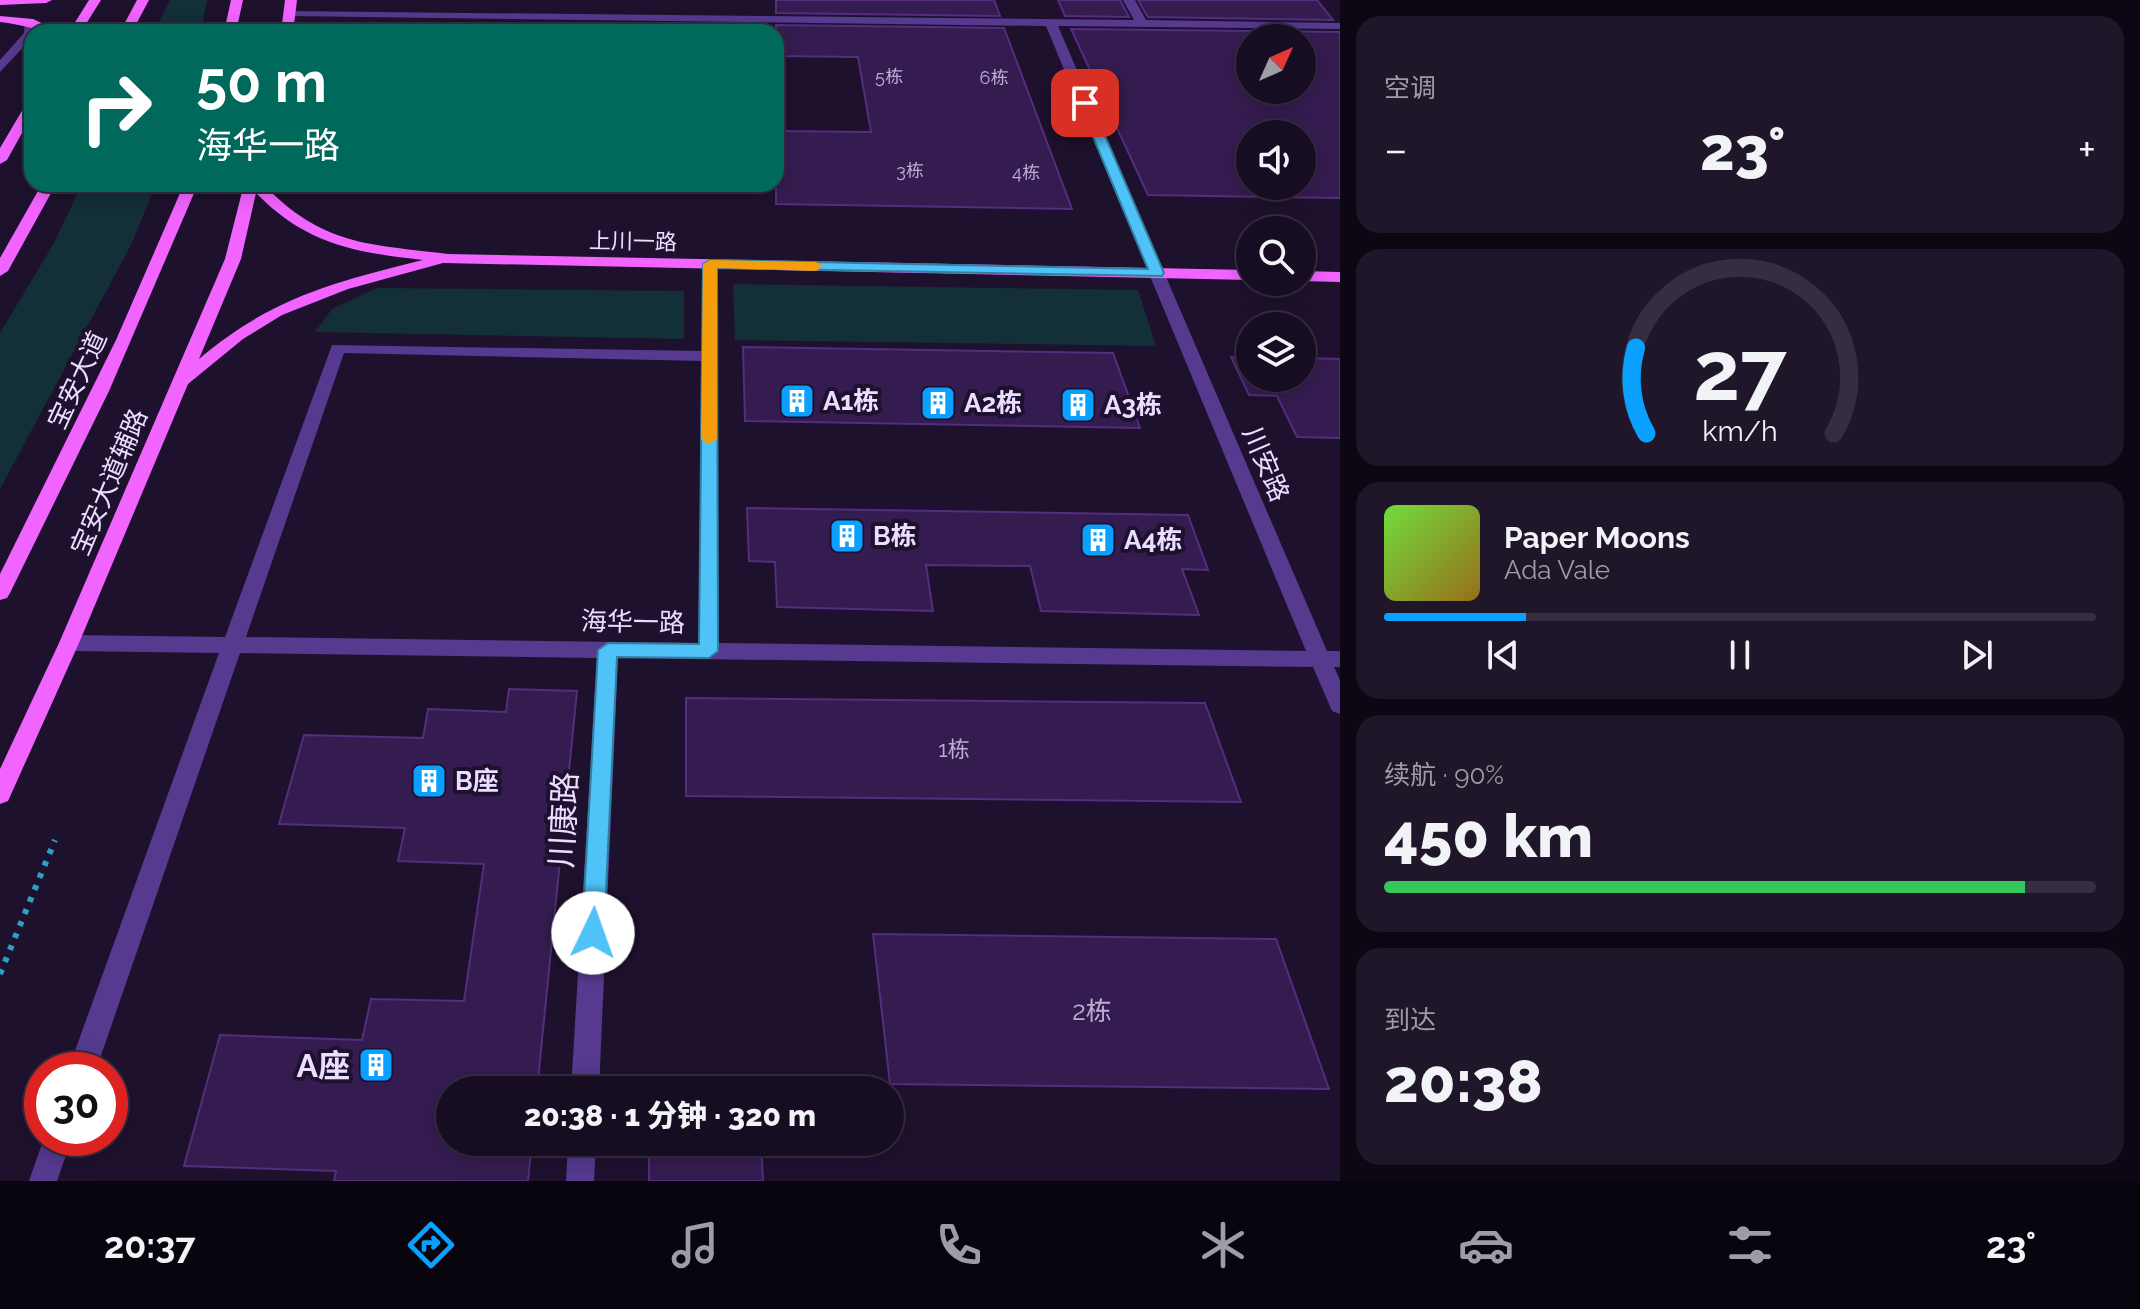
<!DOCTYPE html>
<html lang="zh">
<head>
<meta charset="utf-8">
<style>
  :root { --surface:#160d22; --page:#1f162a; --text:#f1f3f6; --muted:#9e9ca5; --line:#352d40; --accent:#09a0ff }
  body { margin:0; font-family:Raleway,"Noto Sans SC",sans-serif; background:var(--page); color:var(--text); height:100vh; display:flex; flex-direction:column; font-size:30px; white-space:nowrap }
  * { box-sizing:border-box; margin:0 }
  p { font-size:26px; color:var(--muted) }
  .icon { flex:none; width:44px; height:44px; fill:none; stroke:currentColor; stroke-width:2; stroke-linecap:round; stroke-linejoin:round }
  .map { position:relative; flex:1; overflow:hidden }
  .side { display:flex; flex-direction:column; gap:16px; padding:16px; background:#0c0713; width:800px }
  .side>* { flex:none }
  .guide { position:absolute; left:24px; top:24px; width:760px; height:168px; border-radius:24px; box-shadow:0 4px 20px #0003,0 0 0 2px var(--line); background:#00695c; color:#fff; overflow:hidden }
  .needle { width:52px; rotate:45deg }
  .fabs { position:absolute; left:1236px; top:24px; display:grid; gap:16px }
  .fabs a { display:grid; place-items:center; width:80px; height:80px; border-radius:50%; background:var(--surface); box-shadow:0 4px 20px #0003,0 0 0 2px var(--line); font-size:40px }
  .speed { position:absolute; left:24px; top:1052px; display:flex; gap:16px; font-size:40px; font-weight:700; text-align:center }
  .speed>* { display:grid; place-content:center; width:104px; height:104px; border-radius:50%; background:var(--surface); box-shadow:0 4px 20px #0003,0 0 0 2px var(--line); line-height:1 }
  .speed .limit { border:12px solid #d22; background:#fff; color:#111 }
  .pin { position:absolute; display:grid; place-items:center; width:68px; height:68px; color:#fff; margin:-34px; border-radius:16px; box-shadow:0 4px 12px #0006 }
  .me { position:absolute; width:88px; margin:-44px; rotate:3deg; stroke-linejoin:round; filter:drop-shadow(0 0 6px #0008) }
  .turn { display:flex; align-items:center; gap:28px; height:168px; padding:0 40px; font-size:36px }
  .turn .icon { width:104px; height:104px; stroke-width:2.5 }
  .turn b { display:block; font-size:56px; line-height:68px }
  .big { font-size:60px; font-weight:800; line-height:1.1 }
  .side .card { flex:1; display:flex; flex-direction:column; justify-content:center; gap:12px; min-width:0; padding:0 28px; border-radius:24px; background:var(--page) }
  .side .dial { align-items:center; gap:0 }
  .dial svg { height:208px; overflow:visible; fill:none; stroke:var(--line); stroke-width:7; stroke-linecap:round; text-anchor:middle }
  .dial text { fill:var(--text); stroke:none }
  .song { display:flex; align-items:center; gap:24px }
  .cover { width:96px; height:96px; border-radius:12px; background:linear-gradient(135deg,hsl(100 70% 55%),hsl(40 70% 35%)) }
  .played { height:8px; border-radius:4px; background:linear-gradient(90deg,var(--accent) 20%,var(--line) 20%) }
  .keys { display:flex; justify-content:space-around; direction:ltr }
  .heat { display:flex; justify-content:space-between; align-items:center; font-size:44px; direction:ltr }
  .charge { height:12px; border-radius:6px; background:linear-gradient(90deg,#34c759 90%,var(--line) 0) }
  .trip { position:absolute; left:436px; top:1076px; width:468px; height:80px; border-radius:40px; background:var(--surface); box-shadow:0 4px 20px #0003,0 0 0 2px var(--line); font-weight:800; line-height:80px; text-align:center }
  .tabs { display:flex; height:128px; justify-content:space-around; align-items:center; background:#09050e; color:var(--muted) }
  .tabs .icon { width:56px; height:56px }
  .tabs .active { color:var(--accent) }
  .tabs b { font-size:36px; color:var(--text) }
  main { display:flex; flex:1; min-height:0 }
  .map>svg:first-child { display:block }
</style>
</head>
<body>
<main>
<div class="map">
<svg width="1340" height="1181" viewBox="0 0 1340 1181">
  <rect width="100%" height="100%" fill="#1e112e"/>
  <path fill="#132f38" d="M 170,0 L 207,0 L 201,32 L 154,32 Z
    M 82,184 L 156,184 L 131,245 L 0,489 L 0,333 L 54,243 Z
    M 733,284 L 1138,290 L 1156,346 L 735,340 Z
    M 377,288 L 684,291 L 684,339 L 315,332 L 332,309 Z"/>
  <path fill="#351c50" stroke="#542d7d" stroke-width="2" fill-rule="evenodd" d="M 776,0 L 994,0 L 1000,16 L 776,13 Z
    M 1058,0 L 1120,0 L 1129,17 L 1065,16 Z
    M 1138,0 L 1317,0 L 1333,20 L 1148,17 Z
    M 776,25 L 1004,28 L 1072,209 L 776,204 L 776,131 L 871,132 L 858,57 L 776,56 Z
    M 1071,29 L 1340,32 L 1340,198 L 1148,195 ZM 1250,38 L 1302,38 L 1302,90 L 1250,90 ZM 1250,134 L 1302,134 L 1302,186 L 1250,186 Z
    M 743,347 L 1113,353 L 1140,428 L 745,421 Z
    M 1231,357 L 1250,358 L 1250,378 L 1302,378 L 1302,358 L 1340,359 L 1340,438 L 1297,437 L 1277,396 L 1249,395 Z
    M 747,508 L 1188,515 L 1208,570 L 1182,569 L 1199,615 L 1041,611 L 1030,566 L 926,565 L 933,611 L 777,607 L 775,562 L 749,561 Z
    M 509,689 L 577,691 L 537,1090 L 450,1090 L 450,1142 L 532,1142 L 528,1181 L 334,1181 L 336,1171 L 184,1166 L 220,1035 L 362,1040 L 371,999 L 464,1001 L 484,864 L 398,861 L 405,828 L 279,824 L 304,735 L 423,738 L 428,709 L 506,712 Z
    M 686,698 L 1205,703 L 1241,802 L 686,796 Z
    M 873,934 L 1276,939 L 1329,1089 L 890,1084 Z
    M 649,1142 L 761,1142 L 763,1181 L 649,1181 Z"/>
  <g fill="none" stroke-linecap="round" stroke-linejoin="round">
    <path stroke="#2ba2c5" stroke-width="6" stroke-dasharray="5 8" stroke-linecap="butt" d="M 0,974 L 55,840"/>
    <path fill="#553a8f" fill-rule="evenodd" d="M 1123,0 L 1135,0 L 1146,20 L 1340,23 L 1340,29 L 1058,26 L 1327,651 L 1340,651 L 1340,667 L 1334,667 L 1340,680 L 1340,714 L 1332,711 L 1313,667 L 618,658 L 599,1090 L 571,1090 L 597,658 L 240,653 L 96,1070 L 68,1070 L 219,653 L 69,651 L 62,649 L 59,643 L 62,637 L 69,635 L 225,637 L 332,345 L 702,351 L 702,264 L 705,261 L 715,261 L 719,643 L 1306,651 L 1046,26 L 290,16 L 284,13 L 286,11 L 1134,20 ZM 344,353 L 701,361 L 699,643 L 246,637 Z
      M 25,19 L 33,19 L 36,32 L 32,32 L 32,38 L 0,72 L 0,60 L 24,33 Z
      M 44,1138 L 72,1138 L 57,1181 L 29,1181 Z
      M 568,1142 L 596,1142 L 594,1181 L 566,1181 Z"/>
    <path fill="#f264ff" fill-rule="evenodd" d="M 0,0 L 52,0 L 46,3 L 0,5 Z
      M 89,0 L 101,0 L 81,32 L 69,32 Z
      M 137,0 L 149,0 L 132,32 L 120,32 Z
      M 231,0 L 243,0 L 236,32 L 224,32 Z
      M 285,0 L 297,0 L 293,32 L 281,32 Z
      M 0,16 L 33,19 L 61,32 C 40,32 22,24 0,22 Z
      M 32,100 L 32,115 L 7,160 L 0,164 L 0,148 L 26,104 Z
      M 42,184 L 56,184 L 8,271 L 0,276 L 0,258 Z
      M 184,184 L 198,184 L 109,391 L 10,593 L 7,598 L 0,600 L 0,574 L 116,340 Z
      M 244,184 L 263,184 C 323,246 368,244 448,254 L 1250,270 L 1250,280 L 443,263 L 348,289 L 282,315 L 243,339 L 188,384 L 79,643 L 8,801 L 0,804 L 0,769 L 59,643 L 225,259 ZM 256,193 C 307,245 354,252 423,260 C 334,282 271,298 199,359 L 241,259 Z
      M 1302,271 L 1340,272 L 1340,282 L 1302,281 Z"/>
  </g>
  <path fill="#4fc3f7" stroke="#337fa1" stroke-width="2" d="M 1085,100 L 1091,103 L 1164,273 L 1162,276 L 717,268 L 718,651 L 709,658 L 617,657 L 604,933 L 601,940 L 593,943 L 585,940 L 582,933 L 598,650 L 608,643 L 699,644 L 703,264 L 710,260 L 1148,269 L 1079,103 Z"/>
  <path fill="#f59e0b" d="M 710,260 L 816,262 L 823,266 L 816,271 L 717,268 L 717,439 L 709,444 L 701,439 L 703,264 Z"/>
  <defs>
    <symbol id="building-square" viewBox="-11 -11 22 22"><rect x="-9" y="-9" width="18" height="18" rx="4" fill="#09a0ff" stroke="#1e112e"/><path d="M-4-6H4V6H1V3H-1V6H-4ZM-2.5-4.3h1.7v1.8h-1.7ZM.8-4.3h1.7v1.8H.8ZM-2.5-1h1.7V.8h-1.7ZM.8-1h1.7V.8H.8Z" fill="#fff"/></symbol>
  </defs>
  <g fill-rule="evenodd">
    <use href="#building-square" x="777" y="381" width="40" height="40"/>
    <use href="#building-square" x="918" y="383" width="40" height="40"/>
    <use href="#building-square" x="1058" y="385" width="40" height="40"/>
    <use href="#building-square" x="827" y="516" width="40" height="40"/>
    <use href="#building-square" x="1078" y="520" width="40" height="40"/>
    <use href="#building-square" x="409" y="761" width="40" height="40"/>
    <use href="#building-square" x="356" y="1045" width="40" height="40"/>
  </g>
  <g text-anchor="middle" dominant-baseline="central" stroke-width="8" stroke-linejoin="round" paint-order="stroke">
    <g font-size="18" fill="#beadd3">
      <text x="889" y="76">5栋</text>
      <text x="994" y="77">6栋</text>
      <text x="910" y="170">3栋</text>
      <text x="1026" y="172">4栋</text>
    </g>
    <g font-size="22" fill="#ebddff" stroke="#1e112e">
      <text transform="translate(633 241) rotate(1)">上川一路</text>
    </g>
    <g font-size="22" fill="#beadd3">
      <text x="954" y="749">1栋</text>
    </g>
    <g font-size="26" fill="#ebddff" stroke="#1e112e">
      <text transform="translate(77 380) rotate(-65)">宝安大道</text>
      <text transform="translate(1266 464) rotate(67)">川安路</text>
      <text transform="translate(109 482) rotate(-67)">宝安大道辅路</text>
      <text transform="translate(633 622) rotate(1)">海华一路</text>
    </g>
    <g font-size="26" font-weight="bold" fill="#ebddff" stroke="#1e112e" text-anchor="start">
      <text x="823" y="401">A1栋</text>
      <text x="964" y="403">A2栋</text>
      <text x="1104" y="405">A3栋</text>
      <text x="873" y="536">B栋</text>
      <text x="1124" y="540">A4栋</text>
      <text x="455" y="781">B座</text>
    </g>
    <g font-size="26" fill="#beadd3">
      <text x="1092" y="1011">2栋</text>
    </g>
    <g font-size="32" fill="#ebddff" stroke="#1e112e">
      <text transform="translate(563 820) rotate(-87)">川康路</text>
    </g>
    <g font-size="32" font-weight="bold" fill="#ebddff" stroke="#1e112e" text-anchor="end">
      <text x="350" y="1065">A座</text>
    </g>
  </g>
</svg>
<div class="fabs">
<a><svg class="needle" viewBox="-14 -14 28 28"><path d="M0-13l5 13h-10z" fill="#e53935"/><path d="M0 13l5-13h-10z" fill="#9e9ca5"/></svg></a>
<a><svg class="icon" aria-label="sound" viewBox="0 0 24 24"><path d="M4 9h4l5-4v14l-5-4H4zM17 9q2 3 0 6"/></svg></a>
<a><svg class="icon" aria-label="search" viewBox="0 0 24 24"><circle cx="10" cy="10" r="6"/><path d="M15 15l6 6"/></svg></a>
<a><svg class="icon" aria-label="layers" viewBox="0 0 24 24"><path d="M12 4l9 5-9 5-9-5zM3 14l9 5 9-5"/></svg></a>
</div>
<div class="speed"><div class="limit">30</div></div>
<div class="pin" style="left:1085px;top:103px;background:#d93025"><svg class="icon" aria-label="arrive" viewBox="0 0 24 24"><path d="M6 21V4h12l-3 4 3 4H6"/></svg></div>
<svg class="me" style="left:593px;top:933px" viewBox="-20 -20 40 40"><circle r="19" fill="#fff"/><path d="M0-13L10 11 0 6-10 11z" fill="#4fc3f7"/></svg>
<div class="trip">20:38 · 1 分钟 · 320 m</div>
<div class="guide">
<div class="turn"><svg class="icon" aria-label="right" viewBox="0 0 24 24"><path d="M7 20v-9h11M14 6l5 5-5 5"/></svg><div><b>50 m</b>海华一路</div></div>
</div>
</div>
<section class="side">
<div class="card"><p>空调</p>
<div class="heat"><a>−</a><b class="big">23°</b><a>+</a></div>
</div>
<div class="card dial"><svg viewBox="0 0 100 80">
<path d="M14 69A42 42 0 1 1 86 69"/>
<path d="M14 69A42 42 0 0 1 10 36" stroke="#09a0ff"/>
<text x="50" y="56" font-size="32" font-weight="700">27</text>
<text x="50" y="72" font-size="11">km/h</text>
</svg></div>
<div class="card">
<div class="song"><i class="cover"></i><div><b>Paper Moons</b><p>Ada Vale</p></div></div>
<div class="played"></div>
<div class="keys"><svg class="icon" aria-label="previous" viewBox="0 0 24 24"><path d="M18 5L8 12l10 7zM5 5v14"/></svg><svg class="icon" aria-label="pause" viewBox="0 0 24 24"><path d="M8 5v14M16 5v14"/></svg><svg class="icon" aria-label="next" viewBox="0 0 24 24"><path d="M6 5l10 7-10 7zM19 5v14"/></svg></div>
</div>
<div class="card"><p>续航 · 90%</p><b class="big">450 km</b><div class="charge"></div></div>
<div class="card"><p>到达</p><b class="big">20:38</b></div>
</section>
</main>
<nav class="tabs">
<b>20:37</b>
<svg class="icon active" aria-label="directions" viewBox="0 0 24 24"><path d="M12 3l9 9-9 9-9-9zM9 14v-3h6M13 9l2 2-2 2"/></svg>
<svg class="icon" aria-label="music" viewBox="0 0 24 24"><path d="M9 18V5l10-2v13"/><circle cx="6" cy="18" r="3"/><circle cx="16" cy="16" r="3"/></svg>
<svg class="icon" aria-label="phone" viewBox="0 0 24 24"><path d="M5 4h4l2 5-3 2q2 4 5 5l2-3 5 2v4C11 20 4 13 5 4z"/></svg>
<svg class="icon" aria-label="climate" viewBox="0 0 24 24"><path d="M12 3v18M4 7l16 10M4 17L20 7"/></svg>
<svg class="icon" aria-label="car" viewBox="0 0 24 24"><path d="M5 17H2v-5l4-1 3-4h7l3 4 3 1v5h-3M9 17h6M6 11h13"/><circle cx="7" cy="17" r="2"/><circle cx="17" cy="17" r="2"/></svg>
<svg class="icon" aria-label="filters" viewBox="0 0 24 24"><path d="M4 7h16M4 17h16"/><circle cx="9" cy="7" r="2"/><circle cx="15" cy="17" r="2"/></svg>
<b>23°</b>
</nav>
</body>
</html>
